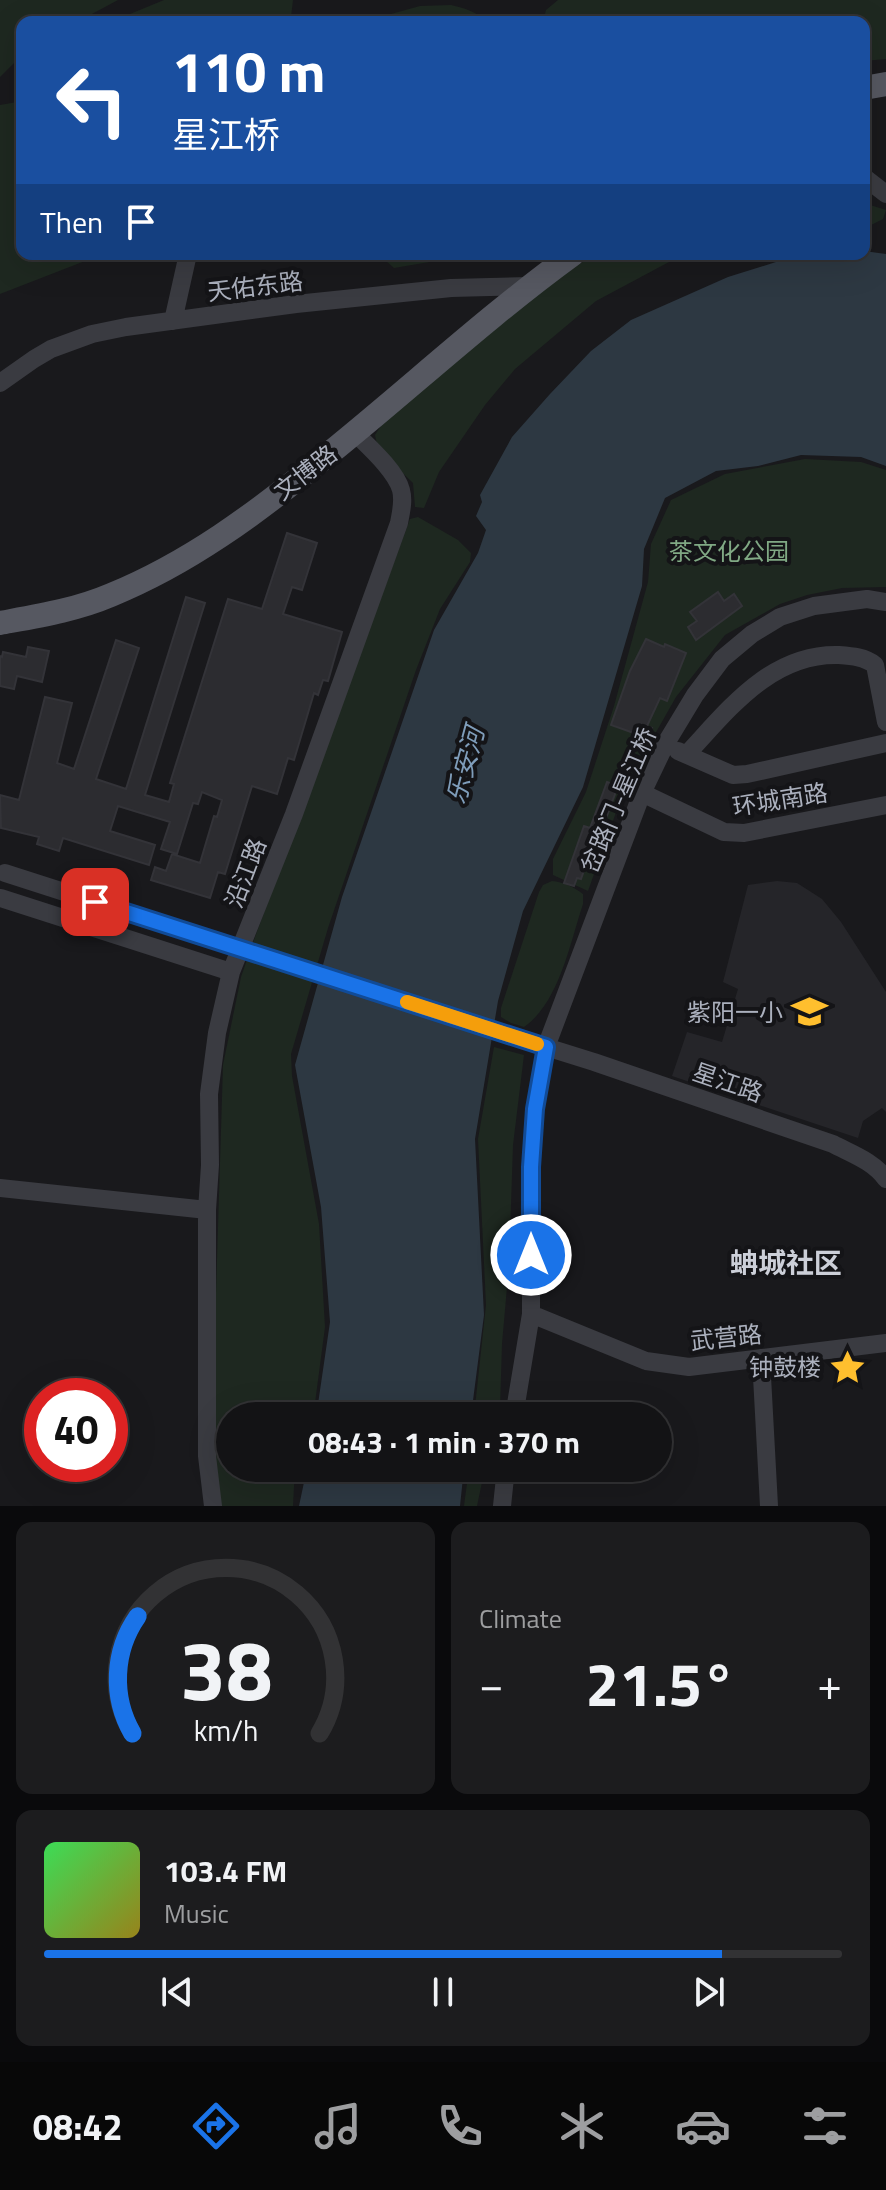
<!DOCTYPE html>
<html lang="en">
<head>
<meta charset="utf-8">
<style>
  :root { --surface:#131315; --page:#1c1c1e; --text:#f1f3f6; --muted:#9d9ea0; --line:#323234; --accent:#1a73e8 }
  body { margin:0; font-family:"Titillium Web","Noto Sans SC",sans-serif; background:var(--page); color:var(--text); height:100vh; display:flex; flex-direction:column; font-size:30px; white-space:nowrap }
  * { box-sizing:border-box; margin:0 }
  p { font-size:26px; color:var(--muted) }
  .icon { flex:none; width:44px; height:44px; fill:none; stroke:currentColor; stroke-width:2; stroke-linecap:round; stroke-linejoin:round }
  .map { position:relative; height:1506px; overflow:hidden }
  .panel { display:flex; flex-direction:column; gap:16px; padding:16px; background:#0a0a0c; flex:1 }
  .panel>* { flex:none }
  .top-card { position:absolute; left:16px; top:16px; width:854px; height:244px; border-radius:16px; box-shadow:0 8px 32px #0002,0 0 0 2px var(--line); background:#1a4fa0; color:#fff; overflow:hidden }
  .speed { position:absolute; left:24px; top:1378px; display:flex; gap:16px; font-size:40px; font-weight:700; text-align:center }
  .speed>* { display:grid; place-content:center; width:104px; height:104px; border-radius:50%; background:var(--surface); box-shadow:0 8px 32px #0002,0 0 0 2px var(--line); line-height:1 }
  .speed .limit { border:12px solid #d22; background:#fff; color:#111 }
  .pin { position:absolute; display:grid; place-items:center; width:68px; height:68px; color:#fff; margin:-34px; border-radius:16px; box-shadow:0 4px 12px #0006 }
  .me { position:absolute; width:88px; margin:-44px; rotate:0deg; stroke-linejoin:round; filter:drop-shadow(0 0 6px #0008) }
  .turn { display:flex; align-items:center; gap:28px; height:168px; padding:0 24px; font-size:36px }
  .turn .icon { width:104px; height:104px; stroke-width:2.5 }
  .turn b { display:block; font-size:56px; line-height:68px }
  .then { display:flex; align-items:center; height:76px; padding:0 24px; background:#0003; gap:16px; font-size:30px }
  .big { font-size:60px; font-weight:700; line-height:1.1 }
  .panel .widget { flex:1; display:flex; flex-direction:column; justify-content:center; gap:12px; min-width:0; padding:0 28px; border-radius:16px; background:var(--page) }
  .panel .dial { align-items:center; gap:0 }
  .dial svg { height:208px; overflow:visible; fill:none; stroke:var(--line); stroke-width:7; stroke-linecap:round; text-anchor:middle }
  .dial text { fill:var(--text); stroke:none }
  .song { display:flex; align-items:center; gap:24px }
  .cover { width:96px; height:96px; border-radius:12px; background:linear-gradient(135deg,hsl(130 70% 55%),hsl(50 70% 35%)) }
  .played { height:8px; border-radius:4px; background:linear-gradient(90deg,var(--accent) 85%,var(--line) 85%) }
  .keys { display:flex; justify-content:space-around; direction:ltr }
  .heat { display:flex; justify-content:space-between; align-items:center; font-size:44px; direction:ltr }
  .panel .tiles { flex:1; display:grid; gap:16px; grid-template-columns:1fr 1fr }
  .widget:last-child { grid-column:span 2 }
  .trip { position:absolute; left:216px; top:1402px; width:456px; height:80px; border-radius:40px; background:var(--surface); box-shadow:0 8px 32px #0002,0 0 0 2px var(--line); font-weight:700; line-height:80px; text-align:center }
  .dock { display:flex; height:128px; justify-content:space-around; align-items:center; background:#080808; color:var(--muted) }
  .dock .icon { width:56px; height:56px }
  .dock .selected { color:var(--accent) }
  .dock b { font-size:36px; color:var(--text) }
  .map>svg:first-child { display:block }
</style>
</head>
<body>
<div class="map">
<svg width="886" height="1506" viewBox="0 0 886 1506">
  <rect width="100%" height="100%" fill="#19191c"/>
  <path fill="#252529" d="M 777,881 L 797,883 L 822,899 L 841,922 L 886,992 L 886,1112 L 882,1108 L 863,1121 L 858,1138 L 672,1076 L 687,1032 L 722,1042 L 738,989 L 723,982 L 748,885 Z"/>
  <path fill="#1e2820" d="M 0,0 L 118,0 L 77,22 L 22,22 L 22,55 L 0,77 Z
    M 164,0 L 293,0 L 291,17 L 281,20 L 262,22 L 124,22 L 130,14 Z
    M 558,0 L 886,0 L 886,59 L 864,61 L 864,22 L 543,22 L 546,10 Z
    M 451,5 C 464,8 478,12 486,22 L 362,22 L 420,6 Z
    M 22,99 L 22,254 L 103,254 L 0,294 L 0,105 L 17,102 Z
    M 864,203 L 886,210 L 883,219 L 869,226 L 864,226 Z
    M 378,254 L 477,254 L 394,268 Z
    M 594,254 L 684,254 L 596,301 L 515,369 L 485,405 L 439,472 L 424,508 L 415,507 L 413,483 L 378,449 L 375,435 L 384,421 L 515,308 Z
    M 805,459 L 861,462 L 886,470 L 886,587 L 842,588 L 807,595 L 780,604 L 725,635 L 676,697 L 625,787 L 588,891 L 553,875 L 553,859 L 586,792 L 614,706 L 648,582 L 651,544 L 671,500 L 725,474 Z
    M 418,517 L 458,540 L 471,553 L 470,562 L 440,609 L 416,670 L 328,928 L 291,1054 L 292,1076 L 319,1224 L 325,1327 L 315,1403 L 301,1416 L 230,1416 L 230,1468 L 295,1468 L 293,1506 L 219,1506 L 214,1457 L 215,1325 L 223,1065 L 241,977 L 255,937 L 410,519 Z
    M 552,881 C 563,882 574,887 583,894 L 583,904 C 570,943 559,1003 524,1027 L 511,1023 L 501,1017 L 501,1008 L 539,892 L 543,885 Z
    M 494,1047 L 524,1055 L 513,1145 L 509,1264 L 502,1344 L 500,1408 L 498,1416 L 474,1416 L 486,1305 L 478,1139 Z
    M 469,1468 L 485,1468 L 477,1506 L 464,1506 Z"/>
  <path fill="#2d3842" d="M 864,251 L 886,254 L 886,466 L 861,457 L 801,455 L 758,466 L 716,471 L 665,498 L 644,549 L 642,586 L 583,787 L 523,911 L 498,1001 L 475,1139 L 484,1315 L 471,1416 L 308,1416 L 318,1404 L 330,1322 L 321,1207 L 295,1065 L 342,897 L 434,630 L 478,553 L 486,530 L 476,516 L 482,502 L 480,495 L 512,437 L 550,394 L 591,351 L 631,320 L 728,277 L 776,262 L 817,254 L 864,254 Z
    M 307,1468 L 464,1468 L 460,1506 L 299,1506 Z"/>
  <path fill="#2c2c30" stroke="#333338" stroke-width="2" d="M 287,533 L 317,543 L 302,590 L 292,587 L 283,614 L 342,632 L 328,681 L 323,680 L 318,695 L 314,693 L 294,760 L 288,758 L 277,794 L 252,786 L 225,874 L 218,872 L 210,898 L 151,880 L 155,867 L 166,871 L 172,854 L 200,863 L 214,816 L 217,817 L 222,800 L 202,792 L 198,804 L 193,803 L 177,854 L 161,849 L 170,822 L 118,806 L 110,831 L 155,845 L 149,865 L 63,838 L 59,851 L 37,844 L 39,837 L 1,828 L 0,795 L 19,800 L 45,697 L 72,703 L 57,763 L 74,769 L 116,640 L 139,648 L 96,779 L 126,789 L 186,597 L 205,603 L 145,795 L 169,802 L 174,784 L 170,783 L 228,599 L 262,609 Z
    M 718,592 L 724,601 L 734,594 L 742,606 L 696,640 L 688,627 L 697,621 L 690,612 Z
    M 646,639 L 664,647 L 665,644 L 686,653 L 667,701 L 660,698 L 647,726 L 652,728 L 647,740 L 631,732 L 611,725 L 630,671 Z
    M 28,647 L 49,651 L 42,682 L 17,676 L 14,689 L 0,686 L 0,656 L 2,657 L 3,652 L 26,657 Z
    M 607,782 L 618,786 L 602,829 L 600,829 L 590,860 L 588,859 L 581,879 L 577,878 L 574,886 L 564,883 L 584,826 L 590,828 Z"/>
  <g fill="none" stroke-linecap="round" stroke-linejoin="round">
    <path stroke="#3a3b41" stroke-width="18" d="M 864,177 L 886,194
      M 173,321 L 188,254
      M 0,383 L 34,359 L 51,349 L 92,334 L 126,327 L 296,304 L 451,288 L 529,286
      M 678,751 L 733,775 L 747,774 L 886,743
      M 687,754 C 729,709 771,653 839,655 C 852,656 865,657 875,665 L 886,722
      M 642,793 L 724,832 L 744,833 L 886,805
      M 1,898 L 231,972
      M 546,1047 L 594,1062 L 833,1144 C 852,1154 873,1161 886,1179
      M 0,1188 L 207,1210
      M 531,1314 L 646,1361 L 689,1367 L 886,1343
      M 761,1358 L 769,1506
      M 514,1416 L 531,1314 L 531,1167 L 535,1109 L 546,1047 L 642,793 L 666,743 L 695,695 L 722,659 L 752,634 L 780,617 L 814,606 L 867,599 L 886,602
      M 213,1506 L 207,1456 L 207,1210 L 210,1165 L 209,1094 L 217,1033 L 231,972 L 294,814 L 399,523 C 401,512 404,501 401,490 C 396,471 369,447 355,433
      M 502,1506 L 506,1468"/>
    <path stroke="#565861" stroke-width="24" d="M 864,88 L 886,84
      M 0,623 C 38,616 76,610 111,595 C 189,563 255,514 320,461 C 405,393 485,318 573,254"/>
    <path stroke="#3a3b41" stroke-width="18" d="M 5,873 L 546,1047"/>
  </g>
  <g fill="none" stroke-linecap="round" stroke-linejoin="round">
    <defs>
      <path id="route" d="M 95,902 L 546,1047 L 535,1109 L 531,1167 L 531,1255"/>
    </defs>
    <use href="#route" stroke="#114b97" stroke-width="20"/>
    <use href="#route" stroke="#1a73e8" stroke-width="14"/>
    <path stroke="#f59e0b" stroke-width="14" d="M 407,1002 L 537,1044"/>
  </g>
  <defs>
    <symbol id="school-bare" viewBox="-9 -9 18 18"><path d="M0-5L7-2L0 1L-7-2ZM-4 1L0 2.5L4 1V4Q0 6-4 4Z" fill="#ffbf2e" stroke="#141417" stroke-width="2.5" paint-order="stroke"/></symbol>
    <symbol id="sight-bare" viewBox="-9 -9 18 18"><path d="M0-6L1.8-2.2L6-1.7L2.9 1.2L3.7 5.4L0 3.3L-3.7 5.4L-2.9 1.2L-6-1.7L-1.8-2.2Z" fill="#ffbf2e" stroke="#141417" stroke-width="2.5" paint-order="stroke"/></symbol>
  </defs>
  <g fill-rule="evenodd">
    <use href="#school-bare" x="784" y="986" width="51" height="51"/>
    <use href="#sight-bare" x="822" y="1342" width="51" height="51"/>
  </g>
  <g text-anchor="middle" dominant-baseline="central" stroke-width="8" stroke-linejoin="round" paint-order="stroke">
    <g font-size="24" fill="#abb0bd" stroke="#141417">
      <text transform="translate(255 286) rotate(-7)">天佑东路</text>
      <text transform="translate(305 472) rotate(-38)">文博路</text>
      <text transform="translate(780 799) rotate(-9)">环城南路</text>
      <text transform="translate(618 800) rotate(-67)">岔路门-星江桥</text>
      <text transform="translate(245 873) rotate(-69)">沿江路</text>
      <text transform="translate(728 1082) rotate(19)">星江路</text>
      <text transform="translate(726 1337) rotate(-6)">武营路</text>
    </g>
    <g font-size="24" fill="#80a984" stroke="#141417">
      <text x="729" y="551">茶文化公园</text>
    </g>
    <g font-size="24" fill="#abb0bd" stroke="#141417" text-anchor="end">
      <text x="783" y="1012">紫阳一小</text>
      <text x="821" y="1367">钟鼓楼</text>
    </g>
    <g font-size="26" font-style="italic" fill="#7f9dba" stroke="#141417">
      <text transform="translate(465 765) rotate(-75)">乐安河</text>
    </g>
    <g font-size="28" font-weight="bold" fill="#cccfd8" stroke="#141417">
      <text x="786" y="1262">蚺城社区</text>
    </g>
  </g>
</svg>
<div class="speed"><div class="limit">40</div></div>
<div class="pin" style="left:95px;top:902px;background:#d93025"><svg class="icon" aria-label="arrive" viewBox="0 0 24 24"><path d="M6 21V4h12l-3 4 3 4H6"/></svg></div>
<svg class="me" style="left:531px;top:1255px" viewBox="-20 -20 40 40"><circle r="17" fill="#1a73e8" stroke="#fff" stroke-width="3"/><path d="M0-11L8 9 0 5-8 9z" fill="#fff"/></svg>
<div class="trip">08:43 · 1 min · 370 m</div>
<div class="top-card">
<div class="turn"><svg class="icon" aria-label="left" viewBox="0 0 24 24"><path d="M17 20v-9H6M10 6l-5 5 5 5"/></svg><div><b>110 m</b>星江桥</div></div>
<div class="then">Then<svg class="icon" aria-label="arrive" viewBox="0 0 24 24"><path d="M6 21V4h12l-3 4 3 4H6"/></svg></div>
</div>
</div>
<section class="panel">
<div class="tiles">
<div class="widget dial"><svg viewBox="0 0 100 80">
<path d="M14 69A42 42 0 1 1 86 69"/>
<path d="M14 69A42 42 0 0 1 16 24" stroke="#1a73e8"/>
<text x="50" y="56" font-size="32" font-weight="700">38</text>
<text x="50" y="72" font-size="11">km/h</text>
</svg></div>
<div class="widget"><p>Climate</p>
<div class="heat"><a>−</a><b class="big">21.5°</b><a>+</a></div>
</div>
<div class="widget">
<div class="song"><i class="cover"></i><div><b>103.4 FM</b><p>Music</p></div></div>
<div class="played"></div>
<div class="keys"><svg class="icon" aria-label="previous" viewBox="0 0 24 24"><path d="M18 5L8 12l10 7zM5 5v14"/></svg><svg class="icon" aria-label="pause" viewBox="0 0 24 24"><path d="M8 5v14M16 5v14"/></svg><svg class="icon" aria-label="next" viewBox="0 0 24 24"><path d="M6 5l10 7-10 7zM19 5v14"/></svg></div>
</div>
</div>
</section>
<nav class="dock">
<b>08:42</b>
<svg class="icon selected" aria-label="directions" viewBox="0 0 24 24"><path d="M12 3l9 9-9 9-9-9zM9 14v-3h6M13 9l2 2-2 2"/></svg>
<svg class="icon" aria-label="music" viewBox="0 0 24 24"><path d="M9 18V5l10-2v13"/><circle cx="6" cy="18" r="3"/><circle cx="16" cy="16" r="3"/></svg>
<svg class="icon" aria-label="phone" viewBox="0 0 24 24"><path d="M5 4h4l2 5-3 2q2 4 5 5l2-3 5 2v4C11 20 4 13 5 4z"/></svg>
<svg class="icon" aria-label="climate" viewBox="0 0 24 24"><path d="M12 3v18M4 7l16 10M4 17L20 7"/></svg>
<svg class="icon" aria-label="car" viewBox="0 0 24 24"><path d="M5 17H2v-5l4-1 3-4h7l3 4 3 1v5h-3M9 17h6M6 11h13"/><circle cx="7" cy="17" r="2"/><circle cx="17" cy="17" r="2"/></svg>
<svg class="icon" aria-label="filters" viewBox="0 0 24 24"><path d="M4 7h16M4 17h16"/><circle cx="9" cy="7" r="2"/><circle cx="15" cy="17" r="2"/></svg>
</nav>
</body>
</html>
